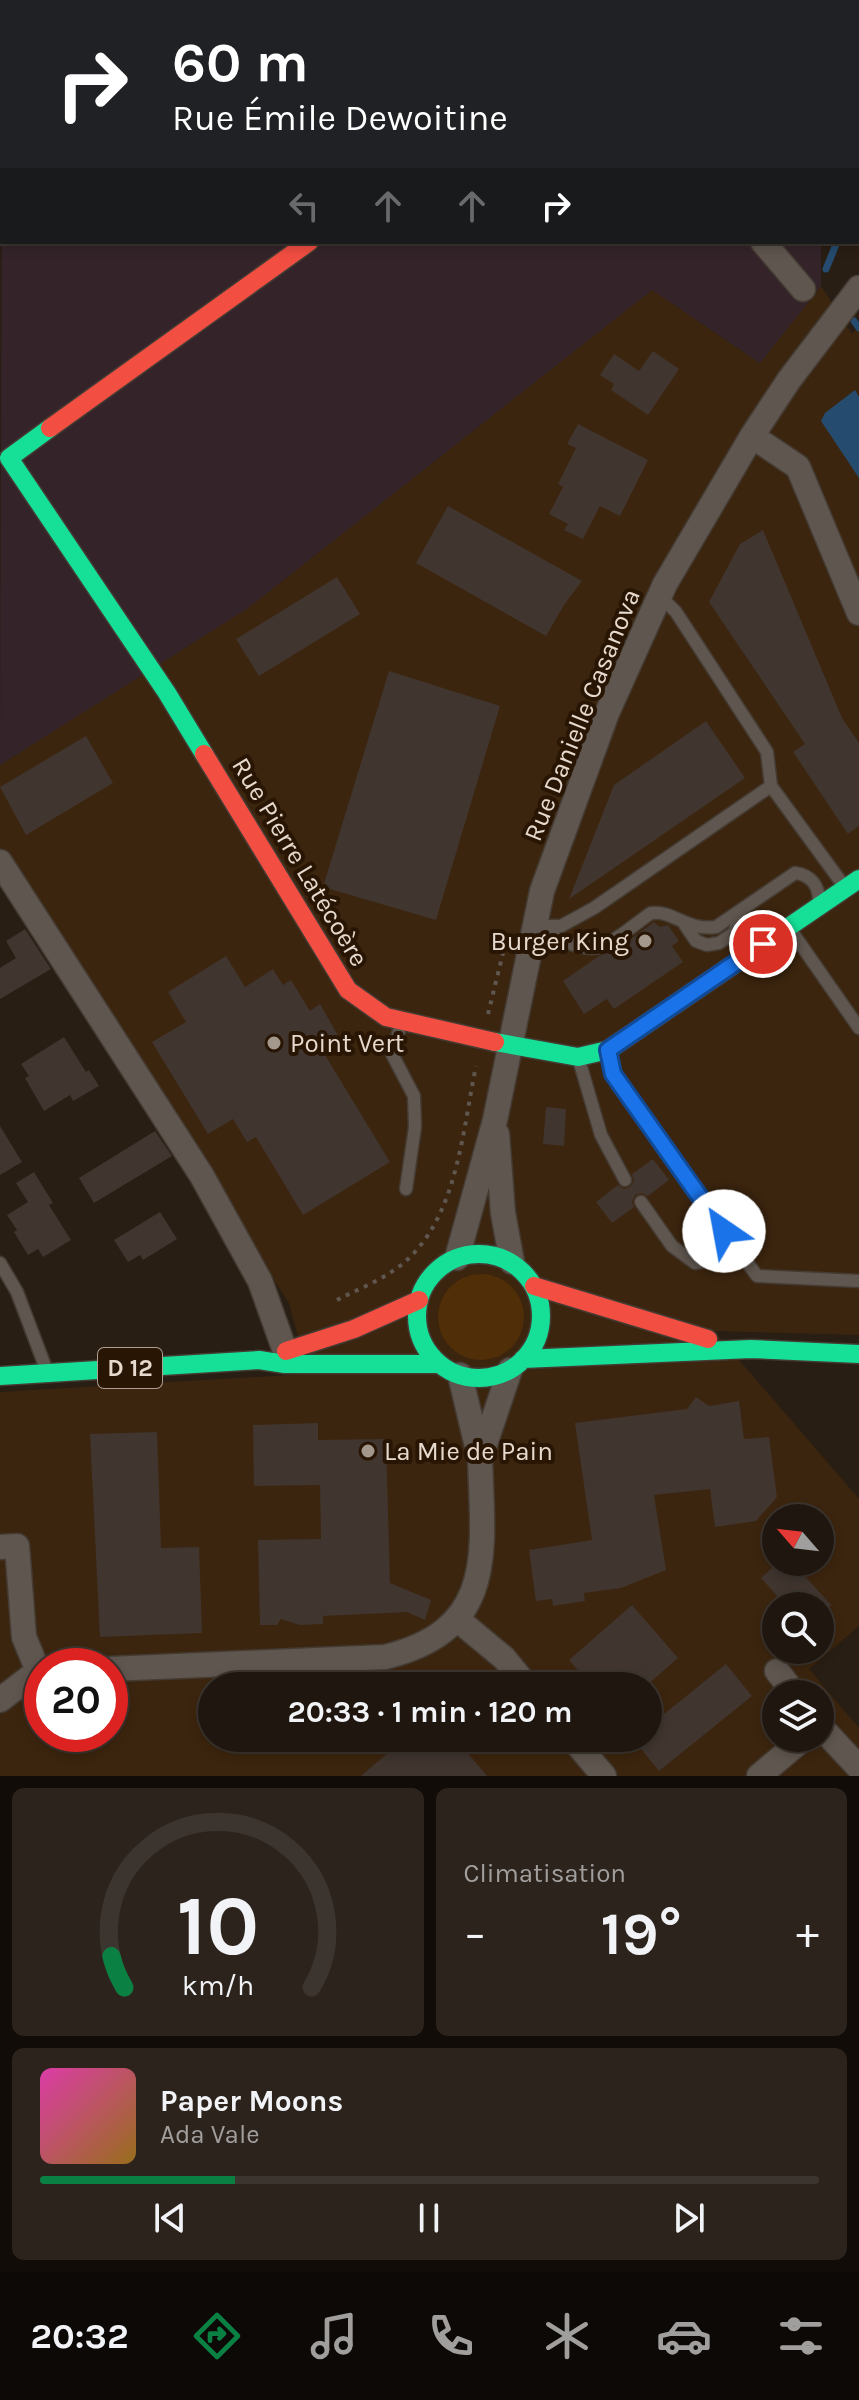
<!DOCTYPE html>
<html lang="fr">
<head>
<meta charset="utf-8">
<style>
  :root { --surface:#1f160f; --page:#2c231d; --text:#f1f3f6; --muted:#a19f9e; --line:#3c352f; --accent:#0b8043 }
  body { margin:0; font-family:Karla,sans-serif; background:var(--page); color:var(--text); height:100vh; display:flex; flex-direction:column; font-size:30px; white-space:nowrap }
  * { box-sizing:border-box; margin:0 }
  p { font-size:26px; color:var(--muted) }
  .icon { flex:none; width:44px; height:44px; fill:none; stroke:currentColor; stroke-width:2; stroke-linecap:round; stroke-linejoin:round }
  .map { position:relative; height:1776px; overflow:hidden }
  .side { display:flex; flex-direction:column; gap:12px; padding:12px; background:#110c08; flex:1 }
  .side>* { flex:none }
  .hud { position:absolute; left:0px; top:0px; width:860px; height:244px; box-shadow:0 4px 12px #0003,0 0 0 2px var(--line); background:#202124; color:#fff; overflow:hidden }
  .needle { width:52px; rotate:298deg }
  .buttons { position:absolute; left:762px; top:1504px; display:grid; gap:16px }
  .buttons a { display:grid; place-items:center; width:72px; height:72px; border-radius:50%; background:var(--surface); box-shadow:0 4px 12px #0003,0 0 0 2px var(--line); font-size:40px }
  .speed { position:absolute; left:24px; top:1648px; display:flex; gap:16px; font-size:40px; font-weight:700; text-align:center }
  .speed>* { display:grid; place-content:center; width:104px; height:104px; border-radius:50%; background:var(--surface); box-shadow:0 4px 12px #0003,0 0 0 2px var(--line); line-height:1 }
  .speed .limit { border:12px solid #d22; background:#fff; color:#111 }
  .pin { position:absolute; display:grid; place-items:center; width:68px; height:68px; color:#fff; margin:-34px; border:4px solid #fff; border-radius:50%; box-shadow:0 2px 8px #0007 }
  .me { position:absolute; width:88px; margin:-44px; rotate:327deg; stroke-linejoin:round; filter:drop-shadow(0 0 6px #0008) }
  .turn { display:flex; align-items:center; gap:28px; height:168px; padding:0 40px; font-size:36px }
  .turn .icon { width:104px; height:104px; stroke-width:2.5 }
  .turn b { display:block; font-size:56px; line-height:68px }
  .lanes { display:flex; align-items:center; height:76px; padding:0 40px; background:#0003; justify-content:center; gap:40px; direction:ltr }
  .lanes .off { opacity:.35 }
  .big { font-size:60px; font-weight:700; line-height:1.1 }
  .side .widget { flex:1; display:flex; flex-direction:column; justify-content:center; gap:12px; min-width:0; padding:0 28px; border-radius:12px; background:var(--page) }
  .side .dial { align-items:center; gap:0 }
  .dial svg { height:208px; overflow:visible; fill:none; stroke:var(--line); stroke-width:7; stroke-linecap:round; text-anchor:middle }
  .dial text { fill:var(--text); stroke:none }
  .song { display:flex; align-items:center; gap:24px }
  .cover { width:96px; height:96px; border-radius:12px; background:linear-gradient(135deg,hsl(320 70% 55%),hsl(40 70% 35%)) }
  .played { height:8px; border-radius:4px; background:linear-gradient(90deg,var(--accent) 25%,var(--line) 25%) }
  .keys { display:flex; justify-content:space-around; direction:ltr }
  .heat { display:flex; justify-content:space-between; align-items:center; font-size:44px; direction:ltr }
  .side .tiles { flex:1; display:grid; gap:12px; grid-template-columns:1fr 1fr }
  .widget:last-child { grid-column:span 2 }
  .trip { position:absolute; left:198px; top:1672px; width:464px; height:80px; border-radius:40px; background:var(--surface); box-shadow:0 4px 12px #0003,0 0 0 2px var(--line); font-weight:700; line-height:80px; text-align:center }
  .menu { display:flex; height:128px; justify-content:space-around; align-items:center; background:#0c0906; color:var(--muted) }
  .menu .icon { width:56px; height:56px }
  .menu .current { color:var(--accent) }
  .menu b { font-size:36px; color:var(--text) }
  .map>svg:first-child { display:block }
</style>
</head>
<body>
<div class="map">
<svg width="859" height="1776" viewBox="0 0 859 1776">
  <rect width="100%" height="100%" fill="#291e14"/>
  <path fill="#3c250e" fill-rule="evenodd" d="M 821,286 L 852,334 L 859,326 L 859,1335 L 714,1331 L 859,1499 L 859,1626 L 809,1669 L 859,1728 L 859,1776 L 0,1776 L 0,1392 L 308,1374 L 289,1303 L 0,856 L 0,765 L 248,608 L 652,290 L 760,363 ZM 776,1518 L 820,1518 L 820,1562 L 776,1562 ZM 776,1606 L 820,1606 L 820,1650 L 776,1650 ZM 42,1666 L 110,1666 L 110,1734 L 42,1734 ZM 212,1686 L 648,1686 L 648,1738 L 212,1738 ZM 776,1694 L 820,1694 L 820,1738 L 776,1738 Z"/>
  <path fill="#34242a" d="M 200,0 L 859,0 L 859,104 L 858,107 L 858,2 L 198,2 Z
    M 2,143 L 2,242 L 821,242 L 821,286 L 760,363 L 652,290 L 248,608 L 0,765 Z"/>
  <path fill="#502e08" d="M438 1317a43 43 0 1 1 86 0a43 43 0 1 1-86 0Z"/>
  <path fill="#254c6f" d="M 855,390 L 859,397 L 859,478 L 821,421 L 825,413 Z"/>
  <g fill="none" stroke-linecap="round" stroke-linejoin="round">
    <path stroke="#254c6f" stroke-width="7" d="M 858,187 L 859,184
      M 826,269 L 837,242
      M 854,321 L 859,328"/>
  </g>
  <path fill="#40352f" d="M 653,351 L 679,369 L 648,415 L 611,390 L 614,384 L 600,375 L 614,354 L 639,371 Z
    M 578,424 L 648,460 L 620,516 L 600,506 L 583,539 L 564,530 L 568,524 L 549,514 L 563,487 L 558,484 L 576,448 L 567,444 Z
    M 448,506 L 582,581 L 564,605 L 546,636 L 416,563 Z
    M 763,530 L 842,718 L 859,743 L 859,826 L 848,834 L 793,752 L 805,744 L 709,602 L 740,544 Z
    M 337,577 L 360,614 L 259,676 L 236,639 Z
    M 389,671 L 500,706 L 436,920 L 323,887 Z
    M 706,721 L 745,778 L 569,899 L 614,785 Z
    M 86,736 L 113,783 L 26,835 L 0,787 Z
    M 654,922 L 660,927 L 668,925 L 679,941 L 672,946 L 683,962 L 614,1009 L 607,999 L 584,1014 L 563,981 L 599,956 L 620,947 Z
    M 25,929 L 51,969 L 0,999 L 0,968 L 16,958 L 6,941 Z
    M 226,956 L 245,987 L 273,969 L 283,985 L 291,980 L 310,1011 L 320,1004 L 340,1039 L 322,1050 L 390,1162 L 303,1215 L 256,1137 L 247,1142 L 233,1119 L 208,1134 L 152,1042 L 186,1022 L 168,992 Z
    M 64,1037 L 86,1072 L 89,1070 L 99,1086 L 73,1101 L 70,1095 L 44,1111 L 25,1078 L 29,1076 L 21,1064 Z
    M 546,1107 L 566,1109 L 564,1146 L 543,1144 Z
    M 0,1126 L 22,1162 L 0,1175 Z
    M 155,1131 L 172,1156 L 94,1203 L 79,1178 Z
    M 653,1159 L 669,1180 L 648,1196 L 641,1193 L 635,1195 L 632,1202 L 634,1207 L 612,1223 L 596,1202 L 618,1185 L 624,1189 L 630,1187 L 634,1181 L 632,1174 Z
    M 34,1172 L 53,1203 L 49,1205 L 71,1240 L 43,1257 L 38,1249 L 28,1255 L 14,1232 L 17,1230 L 7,1215 L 28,1202 L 16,1183 Z
    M 160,1212 L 177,1239 L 143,1260 L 140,1255 L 128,1262 L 114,1240 Z
    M 696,1397 L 709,1406 L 739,1401 L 744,1439 L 769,1437 L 777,1497 L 756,1521 L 715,1527 L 710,1489 L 654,1495 L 666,1570 L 621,1588 L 584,1593 L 585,1601 L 553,1606 L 552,1599 L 536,1601 L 529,1550 L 592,1540 L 575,1423 L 687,1409 Z
    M 318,1423 L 318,1440 L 386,1439 L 390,1583 L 431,1600 L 425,1620 L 407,1612 L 323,1616 L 323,1624 L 300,1625 L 281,1619 L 277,1625 L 260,1625 L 258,1540 L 321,1539 L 320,1485 L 254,1486 L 253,1425 Z
    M 157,1432 L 161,1548 L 199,1547 L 202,1633 L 100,1637 L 90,1434 Z
    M 779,1562 L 792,1562 L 832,1606 L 786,1606 L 761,1578 Z
    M 632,1605 L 678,1658 L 646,1686 L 592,1686 L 569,1660 Z
    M 726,1664 L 752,1696 L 659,1771 L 632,1738 L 648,1738 L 648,1727 Z
    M 405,1738 L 455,1738 L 487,1776 L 361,1776 Z"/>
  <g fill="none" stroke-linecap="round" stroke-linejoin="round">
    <defs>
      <path id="lane" d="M 660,596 L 676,612 L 767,752 L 771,786 L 844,886
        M 685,925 L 696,941 L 707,945 L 719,943 L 734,933 L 741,910
        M 535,926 C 552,936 583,954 602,946 C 619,939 636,923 651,913 C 674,910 685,931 716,927 L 795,873 C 811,875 819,886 819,901
        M 537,926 L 561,926 L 594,908 L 771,786
        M 790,929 L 859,1028
        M 401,1024 L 392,1054 L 414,1096 L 415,1127 L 406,1189
        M 608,1053 L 613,1074 L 757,1276 L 859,1281
        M 579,1060 L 601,1135 L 625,1180
        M 641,1202 L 672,1246 L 695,1263 L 740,1255
        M 0,1263 L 17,1292 L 45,1366"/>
      <path id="street" d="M 638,2 L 641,0
        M 763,242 L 803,289
        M 752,436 L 798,467 L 859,613
        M 0,862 L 202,1176 L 260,1281 L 285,1351
        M 497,1134 L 503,1213 L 512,1262
        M 457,1258 L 495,1120 L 542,891 L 607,713 L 665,584 L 752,436 L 789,380 L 859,288
        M 460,1375 L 480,1459 L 510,1370
        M 0,1547 L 17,1546 L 24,1637 L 38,1671
        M 457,1619 L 504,1658 L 527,1686
        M 110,1669 L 385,1657 C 497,1630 483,1552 480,1459
        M 777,1671 L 795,1694
        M 0,1700 L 38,1671 L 42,1671
        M 820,1726 L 859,1768
        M 572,1738 L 604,1776
        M 759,1776 L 804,1738"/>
      <path id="fast" d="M 50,428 L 9,458 L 167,693 L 204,754
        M 495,1042 L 578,1057 L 608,1050 L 859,879
        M417 1316a62 62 0 1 1 124 0a62 62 0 1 1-124 0Z
        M 523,1359 L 751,1349 L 859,1354
        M 0,1376 L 259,1360 L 285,1364 L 439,1364"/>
      <path id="jam" d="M 50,428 L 309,242
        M 204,754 L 348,990 L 386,1017 L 495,1042
        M 534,1286 L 708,1339
        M 286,1351 L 354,1329 L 419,1300"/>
    </defs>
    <use href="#lane" stroke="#443b33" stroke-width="15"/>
    <use href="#street" stroke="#443b33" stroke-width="27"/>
    <use href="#fast" stroke="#443b33" stroke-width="21"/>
    <use href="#jam" stroke="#443b33" stroke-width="21"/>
    <path stroke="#5f5750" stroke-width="4" stroke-dasharray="4 6" stroke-linecap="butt" d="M 555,780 L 577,721
      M 488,1014 L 503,953
      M 337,1300 C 362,1287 391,1277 411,1256 C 458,1209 463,1128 476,1066"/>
    <use href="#lane" stroke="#5f564f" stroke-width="12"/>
    <use href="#street" stroke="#5f564f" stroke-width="24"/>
    <use href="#fast" stroke="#16e098" stroke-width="18"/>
    <use href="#jam" stroke="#f24e42" stroke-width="18"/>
  </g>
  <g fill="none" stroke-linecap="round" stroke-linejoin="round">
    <defs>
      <path id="route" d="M 724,1231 L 613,1074 L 608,1050 L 763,944"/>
    </defs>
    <use href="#route" stroke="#114b97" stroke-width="20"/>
    <use href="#route" stroke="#1a73e8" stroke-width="14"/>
  </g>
  <g fill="#a4988c" stroke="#281503" stroke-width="3">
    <circle cx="645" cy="941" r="8"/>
    <circle cx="274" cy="1043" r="8"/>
    <circle cx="368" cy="1451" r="8"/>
  </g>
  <g text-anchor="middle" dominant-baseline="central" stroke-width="8" stroke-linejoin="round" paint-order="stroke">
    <rect fill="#281503" stroke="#ad9e90" stroke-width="2" x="98" y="1348" width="64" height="40" rx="6"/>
    <g font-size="24" font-weight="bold" fill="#e6d9cd">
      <text x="130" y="1368">D 12</text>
    </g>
    <g font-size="26" fill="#e6d9cd" stroke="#281503">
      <text transform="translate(582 715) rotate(-68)">Rue Danielle Casanova</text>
      <text transform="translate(300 862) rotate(59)">Rue Pierre Latécoère</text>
    </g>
    <g font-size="26" fill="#e6d9cd" stroke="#281503" text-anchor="start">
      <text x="629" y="941" text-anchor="end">Burger King</text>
      <text x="290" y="1043">Point Vert</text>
      <text x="384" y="1451">La Mie de Pain</text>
    </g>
  </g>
</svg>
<div class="buttons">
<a><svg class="needle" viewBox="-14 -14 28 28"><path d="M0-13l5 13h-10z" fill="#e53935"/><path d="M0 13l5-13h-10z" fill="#a19f9e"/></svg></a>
<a><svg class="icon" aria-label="search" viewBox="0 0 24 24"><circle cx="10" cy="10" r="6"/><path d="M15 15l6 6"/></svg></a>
<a><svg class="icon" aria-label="layers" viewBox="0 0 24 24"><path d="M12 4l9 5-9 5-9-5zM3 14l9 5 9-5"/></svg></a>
</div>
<div class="speed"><div class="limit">20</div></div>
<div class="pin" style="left:763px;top:944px;background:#d93025"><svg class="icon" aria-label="arrive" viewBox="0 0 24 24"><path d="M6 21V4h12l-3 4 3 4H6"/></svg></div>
<svg class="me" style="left:724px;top:1231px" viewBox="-20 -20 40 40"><circle r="19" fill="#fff"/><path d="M0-13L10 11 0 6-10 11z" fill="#1a73e8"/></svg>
<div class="trip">20:33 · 1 min · 120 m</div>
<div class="hud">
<div class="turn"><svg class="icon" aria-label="right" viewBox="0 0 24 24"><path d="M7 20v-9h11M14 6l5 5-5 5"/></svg><div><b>60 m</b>Rue Émile Dewoitine</div></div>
<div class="lanes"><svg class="icon off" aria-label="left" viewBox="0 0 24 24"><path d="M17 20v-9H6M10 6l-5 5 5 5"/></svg><svg class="icon off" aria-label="ahead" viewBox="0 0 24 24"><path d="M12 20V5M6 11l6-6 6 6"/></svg><svg class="icon off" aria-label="ahead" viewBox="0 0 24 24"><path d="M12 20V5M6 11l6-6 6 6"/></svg><svg class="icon" aria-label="right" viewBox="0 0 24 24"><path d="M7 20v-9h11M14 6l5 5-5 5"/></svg></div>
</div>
</div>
<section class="side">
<div class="tiles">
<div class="widget dial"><svg viewBox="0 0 100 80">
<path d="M14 69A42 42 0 1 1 86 69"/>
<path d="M14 69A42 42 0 0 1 9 57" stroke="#0b8043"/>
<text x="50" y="56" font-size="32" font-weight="700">10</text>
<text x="50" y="72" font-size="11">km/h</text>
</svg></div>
<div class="widget"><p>Climatisation</p>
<div class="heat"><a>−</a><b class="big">19°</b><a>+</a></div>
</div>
<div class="widget">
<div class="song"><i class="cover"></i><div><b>Paper Moons</b><p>Ada Vale</p></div></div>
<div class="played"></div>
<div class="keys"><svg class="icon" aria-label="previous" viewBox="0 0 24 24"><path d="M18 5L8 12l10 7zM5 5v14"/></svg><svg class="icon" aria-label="pause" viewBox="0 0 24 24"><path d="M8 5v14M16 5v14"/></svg><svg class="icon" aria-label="next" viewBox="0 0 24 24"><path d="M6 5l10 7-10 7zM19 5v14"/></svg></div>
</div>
</div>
</section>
<nav class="menu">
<b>20:32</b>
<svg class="icon current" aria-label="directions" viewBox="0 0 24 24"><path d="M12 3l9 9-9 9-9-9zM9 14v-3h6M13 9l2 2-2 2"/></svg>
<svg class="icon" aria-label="music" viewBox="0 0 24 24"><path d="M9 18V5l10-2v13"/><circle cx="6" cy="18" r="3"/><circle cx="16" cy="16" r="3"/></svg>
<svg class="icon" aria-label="phone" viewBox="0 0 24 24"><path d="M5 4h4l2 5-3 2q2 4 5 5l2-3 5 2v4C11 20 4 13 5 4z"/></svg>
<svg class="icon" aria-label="climate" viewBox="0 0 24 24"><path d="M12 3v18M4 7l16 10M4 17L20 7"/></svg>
<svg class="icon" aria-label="car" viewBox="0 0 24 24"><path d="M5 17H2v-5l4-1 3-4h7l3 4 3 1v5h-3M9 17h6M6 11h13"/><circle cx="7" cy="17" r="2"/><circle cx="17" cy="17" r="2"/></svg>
<svg class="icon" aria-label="filters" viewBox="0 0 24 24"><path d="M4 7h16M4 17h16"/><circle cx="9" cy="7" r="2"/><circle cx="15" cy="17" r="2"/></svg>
</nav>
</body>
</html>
